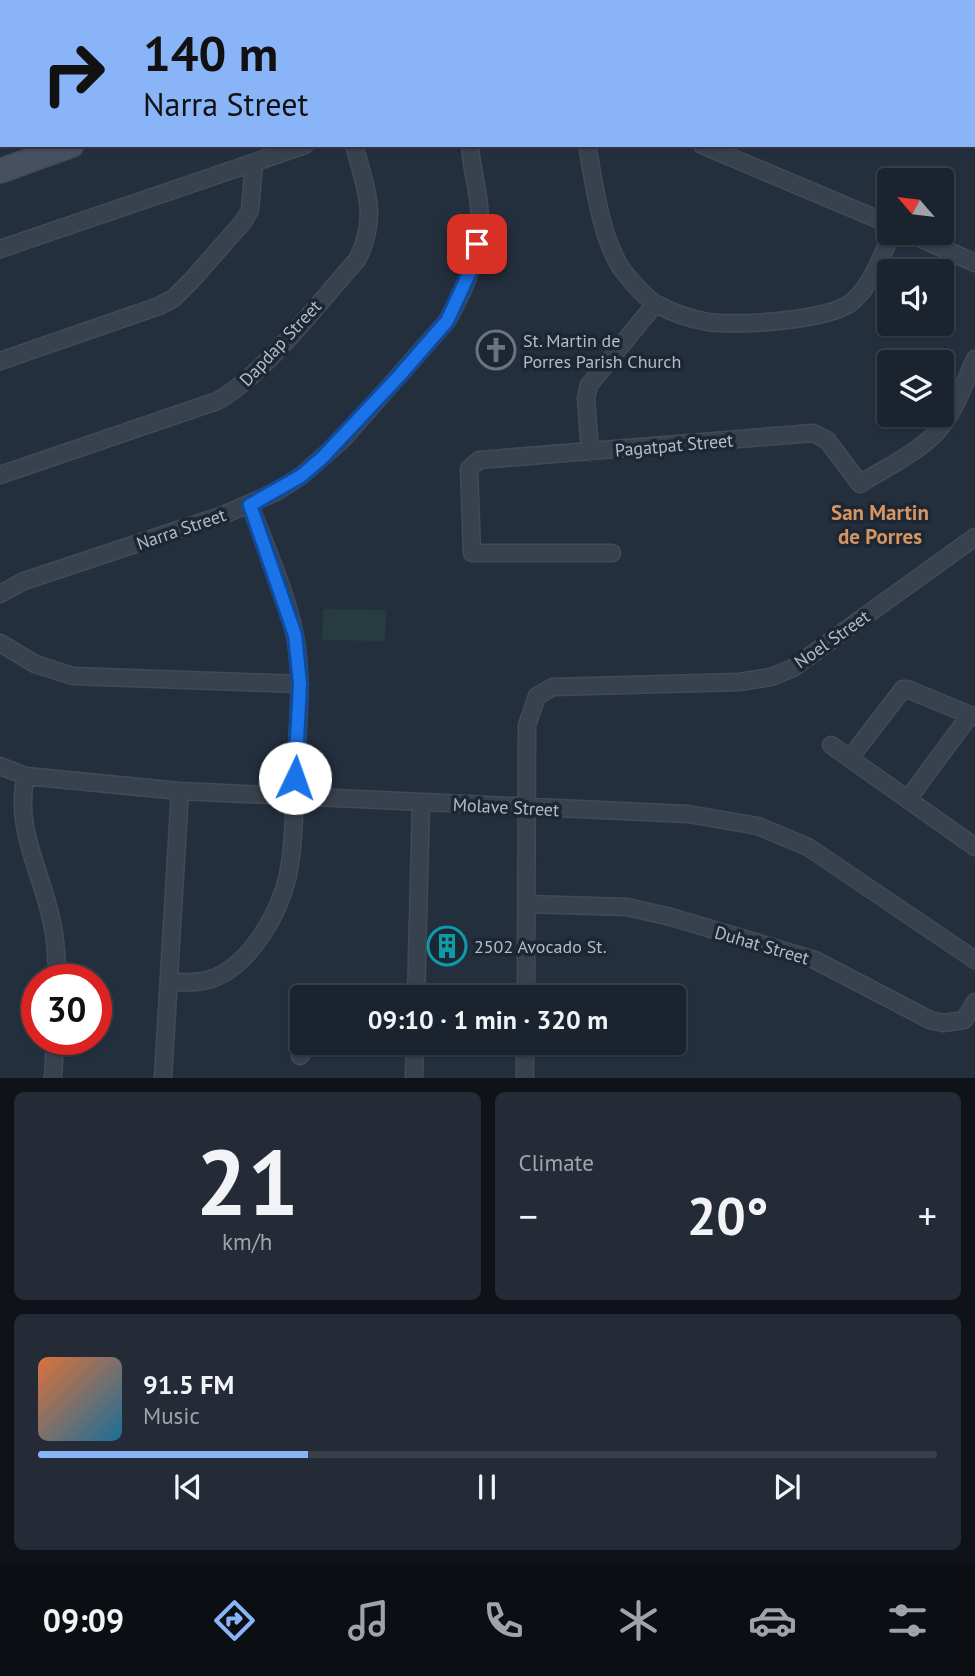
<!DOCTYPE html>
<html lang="en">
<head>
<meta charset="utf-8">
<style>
  :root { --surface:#1b232e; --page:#242b36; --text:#f1f3f6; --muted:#a0a4aa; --line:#39404a; --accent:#8ab4f8 }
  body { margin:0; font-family:"PT Sans",sans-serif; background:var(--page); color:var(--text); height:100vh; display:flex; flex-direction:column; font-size:26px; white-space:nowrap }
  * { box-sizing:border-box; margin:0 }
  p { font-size:23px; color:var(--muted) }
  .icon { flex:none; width:38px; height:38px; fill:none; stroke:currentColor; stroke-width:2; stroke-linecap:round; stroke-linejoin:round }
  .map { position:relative; height:1078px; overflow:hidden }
  .drawer { display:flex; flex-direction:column; gap:14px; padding:14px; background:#0f1319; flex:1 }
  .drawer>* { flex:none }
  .top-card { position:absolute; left:0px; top:0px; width:976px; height:147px; box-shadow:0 2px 5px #0004,0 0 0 2px var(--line); background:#8ab4f8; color:#111; overflow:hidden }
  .needle { width:46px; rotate:298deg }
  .buttons { position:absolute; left:877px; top:168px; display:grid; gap:14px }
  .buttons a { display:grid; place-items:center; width:77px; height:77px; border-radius:7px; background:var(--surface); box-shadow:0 2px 5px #0004,0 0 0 2px var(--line); font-size:35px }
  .speed { position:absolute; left:21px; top:964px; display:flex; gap:14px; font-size:35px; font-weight:700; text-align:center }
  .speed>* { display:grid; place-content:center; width:91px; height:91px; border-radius:50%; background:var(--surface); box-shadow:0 2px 5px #0004,0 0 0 2px var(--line); line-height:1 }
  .speed .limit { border:10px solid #d22; background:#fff; color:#111 }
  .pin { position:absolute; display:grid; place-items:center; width:60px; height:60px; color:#fff; margin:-30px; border-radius:14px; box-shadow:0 4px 10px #0006 }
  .me { position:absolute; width:77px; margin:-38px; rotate:3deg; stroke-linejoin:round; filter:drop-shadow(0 0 5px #0008) }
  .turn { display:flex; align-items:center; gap:24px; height:147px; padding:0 28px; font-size:32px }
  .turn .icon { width:91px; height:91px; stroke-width:2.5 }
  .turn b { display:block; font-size:49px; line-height:60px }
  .big { font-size:52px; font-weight:700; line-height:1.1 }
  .drawer .widget { flex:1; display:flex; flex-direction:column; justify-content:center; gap:10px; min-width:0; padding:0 24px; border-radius:10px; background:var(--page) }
  .drawer .dial { align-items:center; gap:0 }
  .dial b { font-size:91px; line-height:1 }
  .song { display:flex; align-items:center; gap:21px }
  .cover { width:84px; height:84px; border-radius:10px; background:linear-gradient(135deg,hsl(20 70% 55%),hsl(200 70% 35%)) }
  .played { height:7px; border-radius:4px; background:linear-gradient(90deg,var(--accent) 30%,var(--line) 30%) }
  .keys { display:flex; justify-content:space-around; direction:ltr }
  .heat { display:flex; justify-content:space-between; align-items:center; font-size:38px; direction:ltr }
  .drawer .tiles { flex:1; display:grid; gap:14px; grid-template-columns:1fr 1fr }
  .widget:last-child { grid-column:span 2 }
  .trip { position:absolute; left:290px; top:985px; width:396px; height:70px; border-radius:7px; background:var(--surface); box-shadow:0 2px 5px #0004,0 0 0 2px var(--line); font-weight:700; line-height:70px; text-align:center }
  .tab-bar { display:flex; height:112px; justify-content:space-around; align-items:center; background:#0b0e12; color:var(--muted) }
  .tab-bar .icon { width:49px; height:49px }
  .tab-bar .current { color:var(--accent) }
  .tab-bar b { font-size:32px; color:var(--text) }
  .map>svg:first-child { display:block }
</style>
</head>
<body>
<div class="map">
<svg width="975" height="1078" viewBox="0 0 975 1078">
  <rect width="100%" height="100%" fill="#242f3e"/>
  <path fill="#263c3f" d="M 323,609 L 386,610 L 385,641 L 322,640 Z"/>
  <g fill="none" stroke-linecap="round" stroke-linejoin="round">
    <defs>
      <path id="street" d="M 700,0 L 704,2
        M 319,2 L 322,0
        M 539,2 L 541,0
        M 0,97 L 2,97
        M 975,105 L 975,106
        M 587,145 C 594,182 601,242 624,272 C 633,283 646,299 658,305 C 673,313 691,319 708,322 C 739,326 830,321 853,301 C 873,283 881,257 892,233
        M 702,145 L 889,224
        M 909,233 L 975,263
        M 0,249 L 305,145
        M 0,361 L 159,306 L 174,298 L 191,281 L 243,222 L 250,210 L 254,164
        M 590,452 L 586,398 L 589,385 L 655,304
        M 0,475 L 217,401 C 264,375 319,302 357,260 C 379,217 366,189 354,145
        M 612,553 L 472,553 L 469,469 L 479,460 L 813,433 L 827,440 L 860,484 C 888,466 925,450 944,423 C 958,404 966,379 975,359
        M 0,594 L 24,581 L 223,515 L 276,492 L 301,476 L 343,439 L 447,321 C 467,286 483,247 479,205 C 477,185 471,166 470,145
        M 0,643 L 35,664 L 73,676 L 300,684
        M 831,745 L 975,847
        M 850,758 L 903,689 L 907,689 L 975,717
        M 0,766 L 26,776 L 180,791 L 688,814 L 758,826 L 808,847 L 975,960
        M 26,776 C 14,825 39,867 50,914 C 56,936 57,958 57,980
        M 908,799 L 970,715
        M 528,904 L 627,907 L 671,917 L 815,960 L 930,1020 L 943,1023 L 964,1020 L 975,1002
        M 169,982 C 184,982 197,984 211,979 C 250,966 280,912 288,875 C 295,839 294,800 296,763 C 298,721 303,678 295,636 C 286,591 266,548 250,505
        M 416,998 L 421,802
        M 526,998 L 527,725 L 537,696 L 553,687 L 739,682 L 771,677 L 793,668 L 975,537
        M 300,1056 L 310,1043
        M 53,1078 L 55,1040
        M 163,1078 L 180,791
        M 414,1078 L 415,1043
        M 525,1078 L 525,1043"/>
      <path id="secondary" d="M 404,2 L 406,0
        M 0,171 L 72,145"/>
    </defs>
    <use href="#street" stroke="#414a57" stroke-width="19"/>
    <use href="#secondary" stroke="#414a57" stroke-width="26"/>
    <use href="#street" stroke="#38414e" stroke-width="16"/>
    <use href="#secondary" stroke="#465061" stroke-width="23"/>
  </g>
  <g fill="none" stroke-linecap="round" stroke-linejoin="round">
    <defs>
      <path id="route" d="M 295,778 L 300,684 L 295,635 L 250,505 L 301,476 L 322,458 L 399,376 L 447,321 L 474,263 L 477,244"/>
    </defs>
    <use href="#route" stroke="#114b97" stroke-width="18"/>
    <use href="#route" stroke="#1a73e8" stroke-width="12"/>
  </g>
  <defs>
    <symbol id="church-ring" viewBox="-11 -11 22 22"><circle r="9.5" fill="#1d2633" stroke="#6b7280" stroke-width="1.5"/><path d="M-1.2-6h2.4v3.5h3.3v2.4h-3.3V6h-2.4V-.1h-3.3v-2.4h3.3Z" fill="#6b7280"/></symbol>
    <symbol id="building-ring" viewBox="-11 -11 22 22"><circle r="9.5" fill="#1d2633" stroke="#0f9aa8" stroke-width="1.5"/><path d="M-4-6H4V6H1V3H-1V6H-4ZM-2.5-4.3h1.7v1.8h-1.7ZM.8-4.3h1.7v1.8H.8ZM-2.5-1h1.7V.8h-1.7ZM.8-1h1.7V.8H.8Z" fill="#0f9aa8"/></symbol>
  </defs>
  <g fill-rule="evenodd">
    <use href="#church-ring" x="474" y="328" width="44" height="44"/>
    <use href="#building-ring" x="425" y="924" width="44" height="44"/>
  </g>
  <g text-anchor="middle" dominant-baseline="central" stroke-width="7" stroke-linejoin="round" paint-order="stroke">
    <g font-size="18" fill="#b4bcc9" stroke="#1d2633" text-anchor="start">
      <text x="523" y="340">St. Martin de<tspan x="523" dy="21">Porres Parish Church</tspan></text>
      <text x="474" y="946">2502 Avocado St.</text>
    </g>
    <g font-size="18" fill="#b4bcc9" stroke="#1d2633">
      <text transform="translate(280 343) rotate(-47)">Dapdap Street</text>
      <text transform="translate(674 445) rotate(-5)">Pagatpat Street</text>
      <text transform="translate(181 529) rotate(-19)">Narra Street</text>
      <text transform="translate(832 639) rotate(-35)">Noel Street</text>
      <text transform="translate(506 807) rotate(3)">Molave Street</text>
      <text transform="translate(762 945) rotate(16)">Duhat Street</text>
    </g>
    <g font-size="21" font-weight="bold" fill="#d59563" stroke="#1d2633">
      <text x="880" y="512">San Martin<tspan x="880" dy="24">de Porres</tspan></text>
    </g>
  </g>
</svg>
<div class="buttons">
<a><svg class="needle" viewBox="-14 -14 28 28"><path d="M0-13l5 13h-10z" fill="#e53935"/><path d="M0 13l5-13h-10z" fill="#a0a4aa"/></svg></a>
<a><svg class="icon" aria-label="sound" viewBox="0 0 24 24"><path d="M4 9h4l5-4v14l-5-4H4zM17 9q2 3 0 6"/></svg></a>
<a><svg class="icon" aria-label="layers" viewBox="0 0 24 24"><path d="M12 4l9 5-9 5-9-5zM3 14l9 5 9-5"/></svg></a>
</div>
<div class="speed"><div class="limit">30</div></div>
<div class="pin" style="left:477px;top:244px;background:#d93025"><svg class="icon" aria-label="arrive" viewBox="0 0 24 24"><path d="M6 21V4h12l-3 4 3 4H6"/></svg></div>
<svg class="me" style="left:295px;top:778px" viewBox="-20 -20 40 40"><circle r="19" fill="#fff"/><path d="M0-13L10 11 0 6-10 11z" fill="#1a73e8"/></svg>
<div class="trip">09:10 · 1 min · 320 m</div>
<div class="top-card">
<div class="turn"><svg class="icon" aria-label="right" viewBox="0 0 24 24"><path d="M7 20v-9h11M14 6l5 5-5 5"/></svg><div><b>140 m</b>Narra Street</div></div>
</div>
</div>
<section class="drawer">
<div class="tiles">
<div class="widget dial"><b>21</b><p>km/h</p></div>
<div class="widget"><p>Climate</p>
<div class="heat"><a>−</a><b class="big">20°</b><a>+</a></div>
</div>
<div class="widget">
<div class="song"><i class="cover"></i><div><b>91.5 FM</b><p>Music</p></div></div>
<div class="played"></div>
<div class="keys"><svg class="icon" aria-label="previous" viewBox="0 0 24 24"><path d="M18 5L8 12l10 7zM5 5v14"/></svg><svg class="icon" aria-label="pause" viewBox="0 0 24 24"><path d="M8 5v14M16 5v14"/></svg><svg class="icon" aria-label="next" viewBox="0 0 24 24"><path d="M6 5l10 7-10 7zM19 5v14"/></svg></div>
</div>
</div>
</section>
<nav class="tab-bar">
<b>09:09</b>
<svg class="icon current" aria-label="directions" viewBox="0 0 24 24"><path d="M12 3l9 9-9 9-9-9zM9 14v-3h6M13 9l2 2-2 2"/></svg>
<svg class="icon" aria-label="music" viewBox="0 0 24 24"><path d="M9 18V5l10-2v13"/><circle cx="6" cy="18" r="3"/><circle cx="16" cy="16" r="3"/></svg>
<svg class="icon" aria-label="phone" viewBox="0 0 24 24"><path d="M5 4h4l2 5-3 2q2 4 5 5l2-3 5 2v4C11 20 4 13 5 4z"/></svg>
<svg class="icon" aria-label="climate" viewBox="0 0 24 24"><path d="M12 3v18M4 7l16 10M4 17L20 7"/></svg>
<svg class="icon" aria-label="car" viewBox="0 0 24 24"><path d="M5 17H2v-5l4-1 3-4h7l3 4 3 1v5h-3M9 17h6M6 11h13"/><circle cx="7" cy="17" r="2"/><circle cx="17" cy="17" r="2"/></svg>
<svg class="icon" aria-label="filters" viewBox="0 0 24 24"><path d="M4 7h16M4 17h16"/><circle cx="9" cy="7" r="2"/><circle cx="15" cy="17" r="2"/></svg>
</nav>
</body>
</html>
